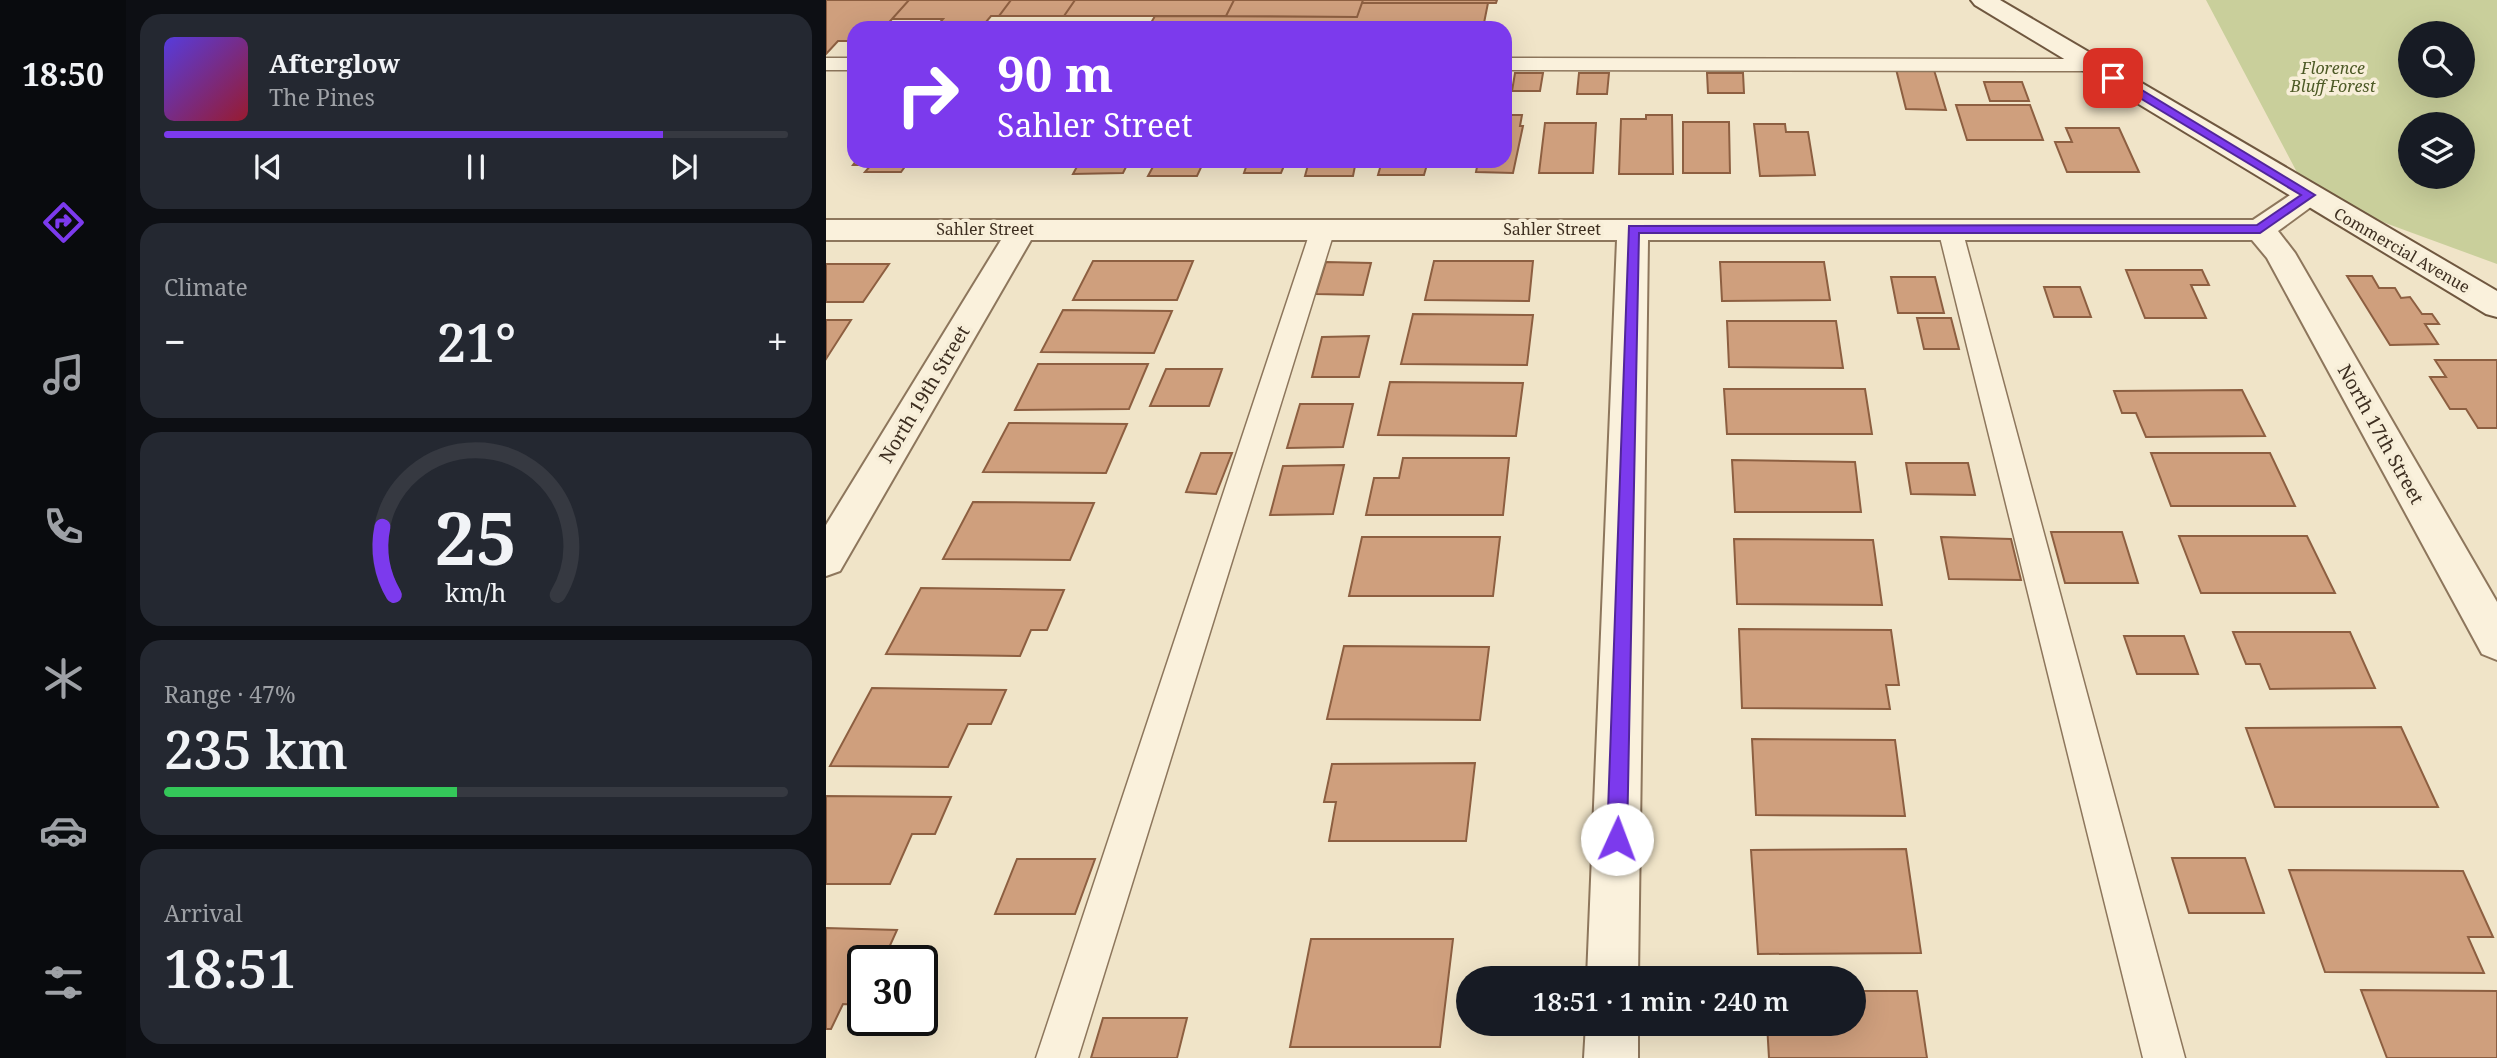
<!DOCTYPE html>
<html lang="en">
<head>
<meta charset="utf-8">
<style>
  :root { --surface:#171b24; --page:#242831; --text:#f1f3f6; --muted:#9ea1a6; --line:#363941; --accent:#7c3aed }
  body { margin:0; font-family:"Noto Serif",serif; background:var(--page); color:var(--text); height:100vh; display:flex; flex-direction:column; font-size:26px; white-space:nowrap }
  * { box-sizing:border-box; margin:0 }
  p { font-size:23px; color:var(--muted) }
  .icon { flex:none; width:38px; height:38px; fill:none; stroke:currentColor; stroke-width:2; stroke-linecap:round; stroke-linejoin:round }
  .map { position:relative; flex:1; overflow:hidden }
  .sheet { display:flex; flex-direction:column; gap:14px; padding:14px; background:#0d0f14; width:700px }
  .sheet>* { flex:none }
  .guide { position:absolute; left:21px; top:21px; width:665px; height:147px; border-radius:21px; box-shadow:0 7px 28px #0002; background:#7c3aed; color:#fff; overflow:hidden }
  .buttons { position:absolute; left:1572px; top:21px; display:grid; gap:14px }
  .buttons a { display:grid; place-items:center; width:77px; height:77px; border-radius:50%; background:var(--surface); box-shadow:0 7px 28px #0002; font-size:35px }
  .speed { position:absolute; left:21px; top:945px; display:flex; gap:14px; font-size:35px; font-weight:700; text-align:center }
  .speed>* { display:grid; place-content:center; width:91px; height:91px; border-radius:50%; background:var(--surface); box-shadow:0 7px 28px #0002; line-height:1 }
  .speed .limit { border:4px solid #111; border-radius:10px; background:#fff; color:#111 }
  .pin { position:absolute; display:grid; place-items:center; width:60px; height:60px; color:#fff; margin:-30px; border-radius:14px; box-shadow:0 4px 10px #0006 }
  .me { position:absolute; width:77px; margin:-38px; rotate:2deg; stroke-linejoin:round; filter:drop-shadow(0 0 5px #0008) }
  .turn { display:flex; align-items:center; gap:24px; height:147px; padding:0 35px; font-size:32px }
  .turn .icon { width:91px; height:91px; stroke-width:2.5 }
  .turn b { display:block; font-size:49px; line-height:60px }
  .big { font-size:52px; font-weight:600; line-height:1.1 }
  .sheet .tile { flex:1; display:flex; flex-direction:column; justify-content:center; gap:10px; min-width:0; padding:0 24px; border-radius:21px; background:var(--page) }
  .sheet .dial { align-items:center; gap:0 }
  .dial svg { height:182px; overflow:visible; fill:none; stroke:var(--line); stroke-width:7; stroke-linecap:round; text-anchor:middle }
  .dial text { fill:var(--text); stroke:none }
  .song { display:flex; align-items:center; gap:21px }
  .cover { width:84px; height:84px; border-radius:10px; background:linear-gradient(135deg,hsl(250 70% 55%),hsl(350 70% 35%)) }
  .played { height:7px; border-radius:4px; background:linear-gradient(90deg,var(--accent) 80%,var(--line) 80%) }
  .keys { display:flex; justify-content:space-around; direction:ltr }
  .heat { display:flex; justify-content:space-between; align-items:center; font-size:38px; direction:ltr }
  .charge { height:10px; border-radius:5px; background:linear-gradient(90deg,#34c759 47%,var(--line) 0) }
  .trip { position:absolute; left:630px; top:966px; width:410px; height:70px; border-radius:35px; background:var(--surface); box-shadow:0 7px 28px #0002; font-weight:600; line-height:70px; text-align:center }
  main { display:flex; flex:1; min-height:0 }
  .tab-bar { display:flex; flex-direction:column; width:126px; justify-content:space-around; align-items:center; background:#090b0e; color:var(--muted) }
  .tab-bar .icon { width:49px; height:49px }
  .tab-bar .active { color:var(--accent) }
  .tab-bar b { font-size:32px; color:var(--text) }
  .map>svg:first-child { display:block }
</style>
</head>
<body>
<main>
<nav class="tab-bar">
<b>18:50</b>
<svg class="icon active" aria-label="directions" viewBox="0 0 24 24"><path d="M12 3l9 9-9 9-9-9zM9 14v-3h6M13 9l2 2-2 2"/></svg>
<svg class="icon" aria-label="music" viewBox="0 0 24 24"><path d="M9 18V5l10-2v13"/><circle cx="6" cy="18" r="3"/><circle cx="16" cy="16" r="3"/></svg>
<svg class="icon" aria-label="phone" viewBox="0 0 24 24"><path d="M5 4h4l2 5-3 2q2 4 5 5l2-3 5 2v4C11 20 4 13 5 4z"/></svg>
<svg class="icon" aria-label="climate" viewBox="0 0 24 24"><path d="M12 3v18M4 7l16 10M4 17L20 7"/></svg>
<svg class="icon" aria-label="car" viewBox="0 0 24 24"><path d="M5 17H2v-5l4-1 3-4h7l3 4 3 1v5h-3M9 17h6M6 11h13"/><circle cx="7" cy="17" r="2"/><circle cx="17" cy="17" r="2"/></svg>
<svg class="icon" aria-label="filters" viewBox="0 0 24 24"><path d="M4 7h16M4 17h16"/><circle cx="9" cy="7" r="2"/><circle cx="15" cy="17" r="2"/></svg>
</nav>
<section class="sheet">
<div class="tile">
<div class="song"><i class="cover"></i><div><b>Afterglow</b><p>The Pines</p></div></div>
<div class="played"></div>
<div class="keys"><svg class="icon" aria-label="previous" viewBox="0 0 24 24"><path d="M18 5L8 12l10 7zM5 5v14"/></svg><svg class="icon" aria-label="pause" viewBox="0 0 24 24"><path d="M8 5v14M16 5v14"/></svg><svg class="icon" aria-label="next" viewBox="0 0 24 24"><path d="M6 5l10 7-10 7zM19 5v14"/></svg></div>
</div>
<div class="tile"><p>Climate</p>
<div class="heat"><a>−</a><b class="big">21°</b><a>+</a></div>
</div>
<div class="tile dial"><svg viewBox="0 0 100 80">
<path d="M14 69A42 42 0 1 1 86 69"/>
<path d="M14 69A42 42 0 0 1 9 39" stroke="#7c3aed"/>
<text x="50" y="56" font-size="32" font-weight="700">25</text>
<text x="50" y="72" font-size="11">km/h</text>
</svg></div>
<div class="tile"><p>Range · 47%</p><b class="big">235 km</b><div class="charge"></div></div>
<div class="tile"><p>Arrival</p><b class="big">18:51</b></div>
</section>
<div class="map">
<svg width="1671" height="1058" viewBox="0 0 1671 1058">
  <rect width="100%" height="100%" fill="#f0e4c8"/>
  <path fill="#c9cf9b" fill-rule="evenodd" d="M 1380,0 L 1671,0 L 1671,264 L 1483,195 ZM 1584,33 L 1636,33 L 1636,86 L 1584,86 ZM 1584,124 L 1636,124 L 1636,177 L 1584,177 Z"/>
  <path fill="#cf9f7d" stroke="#8d5f41" stroke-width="2" d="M 0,0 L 83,0 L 58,28 L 28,28 L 28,41 L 12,41 L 0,54 Z
    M 83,0 L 185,0 L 173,16 L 165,16 L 155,28 L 109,28 L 117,19 L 66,19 Z
    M 185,0 L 249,0 L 238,16 L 173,16 Z
    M 249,0 L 408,0 L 400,16 L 238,16 Z
    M 408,0 L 537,0 L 531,17 L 400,16 Z
    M 537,0 L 671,0 L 670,3 L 536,3 Z
    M 536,3 L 662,3 L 657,28 L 322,28 L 329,16 L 531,17 Z
    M 1070,69 L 1108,70 L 1120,110 L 1080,109 Z
    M 689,73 L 717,73 L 714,91 L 686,91 Z
    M 753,73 L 783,73 L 781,94 L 751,94 Z
    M 881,73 L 917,73 L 918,93 L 882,93 Z
    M 1158,82 L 1196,82 L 1203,101 L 1164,101 Z
    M 1130,105 L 1204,105 L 1217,140 L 1141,140 Z
    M 679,115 L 696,115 L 694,126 L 697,126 L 687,173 L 650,172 L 651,167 L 632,167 L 633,161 L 679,161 Z
    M 820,115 L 846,115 L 847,174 L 793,174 L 795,119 L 820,119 Z
    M 857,122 L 903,122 L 904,173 L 857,173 Z
    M 719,123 L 770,123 L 767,173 L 713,173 Z
    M 928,124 L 959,124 L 960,132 L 982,132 L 989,175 L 934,176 Z
    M 1240,128 L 1293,128 L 1313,172 L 1241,172 L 1229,142 L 1246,142 Z
    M 30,161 L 83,161 L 75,172 L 39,172 L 45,165 L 27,165 Z
    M 254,161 L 303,161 L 297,173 L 247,174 Z
    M 330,161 L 378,161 L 371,176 L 322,176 Z
    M 405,161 L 460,161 L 455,173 L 418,173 L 420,167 L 403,167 Z
    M 478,161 L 535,161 L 534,166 L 529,166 L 527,176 L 479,176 L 482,165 L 476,165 Z
    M 556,161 L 602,161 L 598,175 L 552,175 Z
    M 267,261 L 367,261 L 351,300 L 247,300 Z
    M 608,261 L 707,261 L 703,301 L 599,300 Z
    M 500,262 L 545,263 L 537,295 L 490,294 Z
    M 894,262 L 998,262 L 1004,300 L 896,301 Z
    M 0,264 L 63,264 L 37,302 L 0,302 Z
    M 1300,270 L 1376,270 L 1383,285 L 1365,285 L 1380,318 L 1319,318 Z
    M 1521,276 L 1546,276 L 1553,288 L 1569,288 L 1575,298 L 1584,297 L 1596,314 L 1606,314 L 1613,324 L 1599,324 L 1612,344 L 1564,345 Z
    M 1065,277 L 1109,277 L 1118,313 L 1072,313 Z
    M 1218,287 L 1254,287 L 1265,317 L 1228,317 Z
    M 237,310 L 346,311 L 328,353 L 215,352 Z
    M 587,314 L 707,315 L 701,365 L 575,364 Z
    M 1091,318 L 1125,318 L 1133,349 L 1098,349 Z
    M 0,320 L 25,320 L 0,359 Z
    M 901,321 L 1010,321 L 1017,368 L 903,367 Z
    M 543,336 L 533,377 L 486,377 L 496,337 Z
    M 1609,360 L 1671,360 L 1671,428 L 1652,428 L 1640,409 L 1624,409 L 1604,377 L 1620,377 Z
    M 212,364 L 322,364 L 303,409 L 189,410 Z
    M 340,369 L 396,369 L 383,406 L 324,406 Z
    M 564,382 L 697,383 L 690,436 L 552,435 Z
    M 898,389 L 1039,389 L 1046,434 L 901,434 Z
    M 1416,390 L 1439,436 L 1320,437 L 1310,413 L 1296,413 L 1288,391 Z
    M 474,404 L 527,404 L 517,447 L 461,448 Z
    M 183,423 L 301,424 L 280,473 L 157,472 Z
    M 375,453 L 406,453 L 390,494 L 360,492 Z
    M 1325,453 L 1444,453 L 1469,506 L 1345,506 Z
    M 577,458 L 683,458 L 677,515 L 540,515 L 548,478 L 573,478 Z
    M 906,460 L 1029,462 L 1035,512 L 909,512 Z
    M 1080,463 L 1142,463 L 1149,495 L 1085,494 Z
    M 518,465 L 507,514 L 444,515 L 457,466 Z
    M 147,502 L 268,503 L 244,560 L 117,559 Z
    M 1225,532 L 1296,532 L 1312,583 L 1239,583 Z
    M 1353,536 L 1481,536 L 1509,593 L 1375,593 Z
    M 536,537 L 674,537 L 667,596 L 523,596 Z
    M 1115,537 L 1185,539 L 1195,580 L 1123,579 Z
    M 908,539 L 1047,540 L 1056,605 L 911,604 Z
    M 95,588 L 238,590 L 221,630 L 205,630 L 194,656 L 60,654 Z
    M 913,629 L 1065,630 L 1073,685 L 1060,685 L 1064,709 L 916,708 Z
    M 1407,632 L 1524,632 L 1549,688 L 1444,689 L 1434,664 L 1420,664 Z
    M 1298,636 L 1358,636 L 1372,674 L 1311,674 Z
    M 518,646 L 663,647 L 654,720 L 501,719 Z
    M 46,688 L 180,690 L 165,724 L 142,724 L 122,767 L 4,766 Z
    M 1575,727 L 1612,807 L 1449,807 L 1420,728 Z
    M 926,739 L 1069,740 L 1079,816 L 930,815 Z
    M 649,763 L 640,841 L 503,841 L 510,802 L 498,802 L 506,764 Z
    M 0,796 L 125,797 L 109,834 L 86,834 L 64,884 L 0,884 Z
    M 1080,849 L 1095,953 L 932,954 L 925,850 Z
    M 1346,858 L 1419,858 L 1438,913 L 1363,913 Z
    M 191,859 L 269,859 L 249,914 L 169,914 Z
    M 1463,870 L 1637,871 L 1667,937 L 1642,937 L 1658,973 L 1499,972 Z
    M 0,928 L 71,930 L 57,961 L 37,961 L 37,1005 L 17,1004 L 5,1029 L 0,1029 Z
    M 485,939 L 627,939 L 614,1047 L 464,1047 Z
    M 1535,990 L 1671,991 L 1671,1058 L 1561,1058 Z
    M 1027,991 L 1091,991 L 1101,1058 L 943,1058 L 941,1024 L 1027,1024 Z
    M 277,1018 L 361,1018 L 351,1058 L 265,1058 Z"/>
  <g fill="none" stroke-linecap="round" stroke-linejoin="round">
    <defs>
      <path id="service" d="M 0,58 L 28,58 L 28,70 L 0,70 Z
        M 679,58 L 1266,59 L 1273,61 L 1276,65 L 1273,69 L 1266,71 L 679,70 Z
        M 497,221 L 505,224 L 509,229 L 252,1058 L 210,1058 L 485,229 L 489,224 Z
        M 1124,221 L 1132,224 L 1136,229 L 1359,1058 L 1317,1058 L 1112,229 L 1116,224 Z"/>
      <path id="minor" d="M 1483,186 L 1493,189 L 1498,195 L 1493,201 L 1452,231 L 1469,253 L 1671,602 L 1671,660 L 1656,654 L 1441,258 L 1426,240 L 822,240 L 812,978 L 761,978 L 791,240 L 205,240 L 14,571 L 0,576 L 0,525 L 175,240 L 0,240 L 0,220 L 1427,220 L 1473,189 Z
        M 760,1024 L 812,1024 L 812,1058 L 758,1058 Z"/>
      <path id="secondary" d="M 1145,0 L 1174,0 L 1671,291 L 1671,317 L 1660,314 L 1149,5 Z"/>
    </defs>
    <use href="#service" stroke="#8d765c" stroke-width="3"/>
    <use href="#minor" stroke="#8d765c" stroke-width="4"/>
    <use href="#secondary" stroke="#6f573f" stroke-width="4"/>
    <use href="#service" fill="#faf1dc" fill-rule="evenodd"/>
    <use href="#minor" fill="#faf1dc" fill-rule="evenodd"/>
    <use href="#secondary" fill="#faf1dc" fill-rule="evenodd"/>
  </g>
  <path fill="#7c3aed" stroke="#51269a" stroke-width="2" d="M 1284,75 L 1291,75 L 1489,195 L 1434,233 L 813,233 L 801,839 L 798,846 L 791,849 L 784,846 L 781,839 L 803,226 L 1431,225 L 1475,195 L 1284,80 Z"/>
  <g text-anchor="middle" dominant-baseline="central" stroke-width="7" stroke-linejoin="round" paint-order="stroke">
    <g font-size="16" font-style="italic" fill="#4d5a26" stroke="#f7eed8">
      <text x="1507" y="68">Florence<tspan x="1507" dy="18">Bluff Forest</tspan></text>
    </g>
    <g font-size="16" fill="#3d2e20" stroke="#f7eed8">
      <text x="159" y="229">Sahler Street</text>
      <text x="726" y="229">Sahler Street</text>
      <text transform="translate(1576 250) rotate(30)">Commercial Avenue</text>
    </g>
    <g font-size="19" fill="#3d2e20" stroke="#f7eed8">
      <text transform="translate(98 394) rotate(-59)">North 19th Street</text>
      <text transform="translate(1555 434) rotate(61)">North 17th Street</text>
    </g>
  </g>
</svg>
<div class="buttons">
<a><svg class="icon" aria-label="search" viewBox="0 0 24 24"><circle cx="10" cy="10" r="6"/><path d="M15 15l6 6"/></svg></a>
<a><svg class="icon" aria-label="layers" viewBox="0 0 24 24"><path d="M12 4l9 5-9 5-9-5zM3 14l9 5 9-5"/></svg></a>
</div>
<div class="speed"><div class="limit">30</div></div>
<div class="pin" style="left:1287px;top:78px;background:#d93025"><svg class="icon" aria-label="arrive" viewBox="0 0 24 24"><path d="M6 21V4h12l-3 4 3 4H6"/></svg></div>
<svg class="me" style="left:791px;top:839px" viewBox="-20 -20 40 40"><circle r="19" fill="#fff"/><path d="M0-13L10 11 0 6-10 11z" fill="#7c3aed"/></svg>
<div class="trip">18:51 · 1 min · 240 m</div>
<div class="guide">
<div class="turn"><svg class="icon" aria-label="right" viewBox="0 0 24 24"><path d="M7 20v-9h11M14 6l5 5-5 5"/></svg><div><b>90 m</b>Sahler Street</div></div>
</div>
</div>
</main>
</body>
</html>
